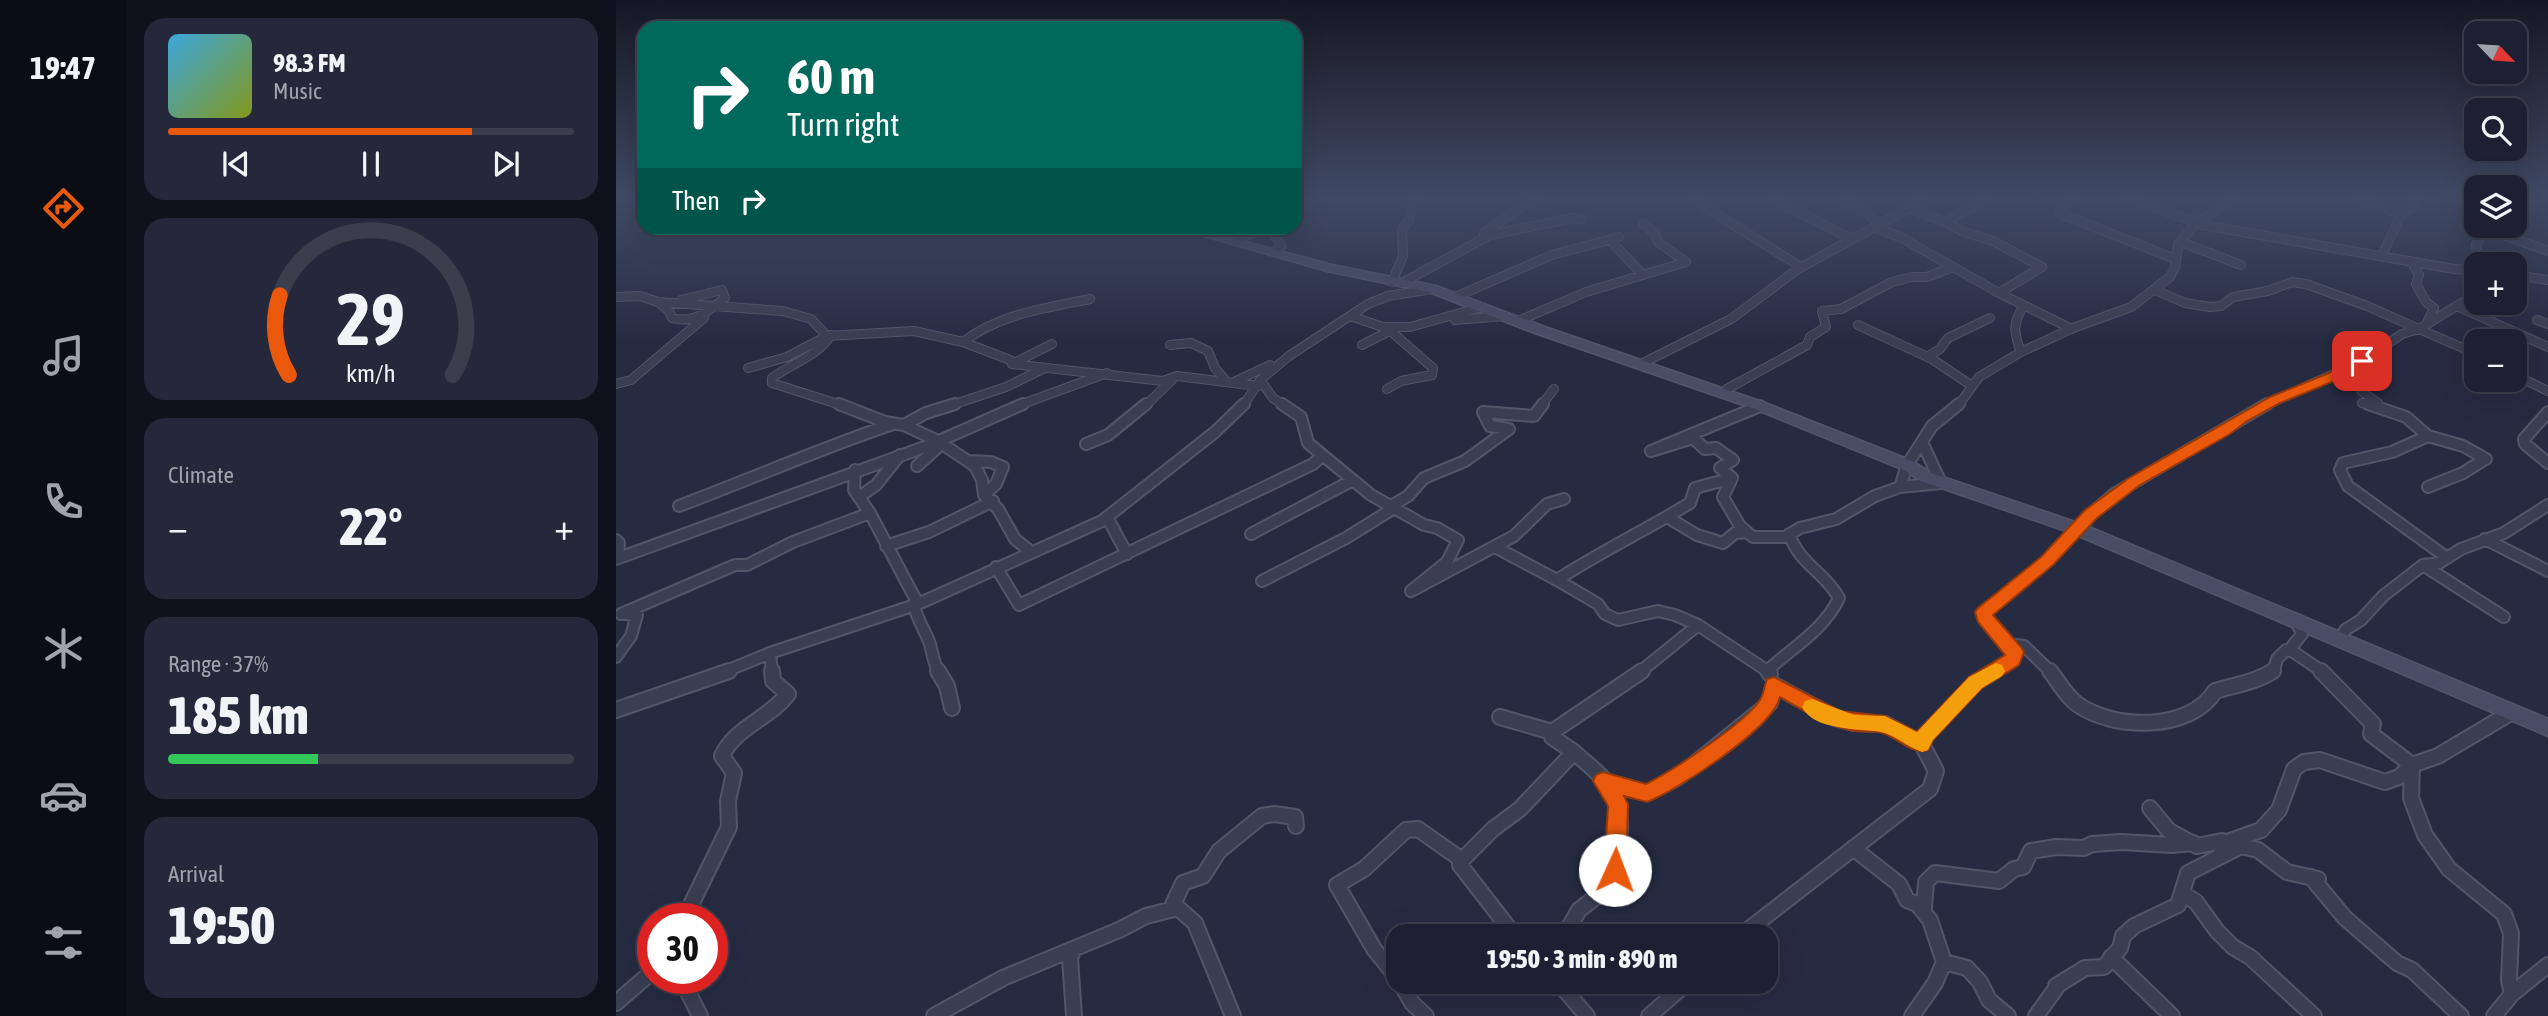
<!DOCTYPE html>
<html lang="en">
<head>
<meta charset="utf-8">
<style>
  :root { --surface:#1c2032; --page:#25283a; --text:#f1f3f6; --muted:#a0a3ac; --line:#3a3e4d; --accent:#ea580c }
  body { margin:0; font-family:"Asap Condensed",sans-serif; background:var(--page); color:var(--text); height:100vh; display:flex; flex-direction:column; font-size:26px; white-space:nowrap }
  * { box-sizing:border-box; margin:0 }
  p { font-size:23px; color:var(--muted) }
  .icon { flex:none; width:38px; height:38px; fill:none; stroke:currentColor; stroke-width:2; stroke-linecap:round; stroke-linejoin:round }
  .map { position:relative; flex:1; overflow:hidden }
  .side { display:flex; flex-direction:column; gap:18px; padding:18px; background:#0f121c; width:490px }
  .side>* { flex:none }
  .hud { position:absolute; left:21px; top:21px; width:665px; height:214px; border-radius:21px; box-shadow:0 7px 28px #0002,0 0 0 2px var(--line); background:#00695c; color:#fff; overflow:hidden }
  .needle { width:46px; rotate:115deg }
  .buttons { position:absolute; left:1848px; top:21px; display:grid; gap:14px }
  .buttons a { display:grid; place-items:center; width:63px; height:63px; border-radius:14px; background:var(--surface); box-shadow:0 7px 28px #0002,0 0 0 2px var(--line); font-size:35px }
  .speed { position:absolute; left:21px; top:903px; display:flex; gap:14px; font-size:35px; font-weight:700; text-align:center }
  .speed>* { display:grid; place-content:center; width:91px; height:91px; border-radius:50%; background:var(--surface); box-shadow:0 7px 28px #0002,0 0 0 2px var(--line); line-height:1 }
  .speed .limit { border:10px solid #d22; background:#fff; color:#111 }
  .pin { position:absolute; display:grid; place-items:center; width:60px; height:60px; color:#fff; margin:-30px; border-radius:14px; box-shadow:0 4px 10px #0006 }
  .me { position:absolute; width:77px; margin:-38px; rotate:2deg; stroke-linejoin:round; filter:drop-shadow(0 0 5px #0008) }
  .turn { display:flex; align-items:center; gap:24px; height:147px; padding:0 35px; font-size:32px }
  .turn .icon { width:91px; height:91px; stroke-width:2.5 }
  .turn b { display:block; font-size:49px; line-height:60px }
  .then { display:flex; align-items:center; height:66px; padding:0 35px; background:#0003; gap:14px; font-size:26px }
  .big { font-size:52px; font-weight:800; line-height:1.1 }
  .side .tile { flex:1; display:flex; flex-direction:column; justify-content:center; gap:10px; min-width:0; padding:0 24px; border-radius:21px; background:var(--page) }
  .side .dial { align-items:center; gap:0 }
  .dial svg { height:182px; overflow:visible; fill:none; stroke:var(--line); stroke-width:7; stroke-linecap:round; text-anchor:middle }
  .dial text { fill:var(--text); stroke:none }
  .song { display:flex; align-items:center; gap:21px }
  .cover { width:84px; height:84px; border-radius:10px; background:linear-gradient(135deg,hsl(200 70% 55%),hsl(70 70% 35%)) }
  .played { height:7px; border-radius:4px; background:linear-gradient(90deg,var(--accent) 75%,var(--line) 75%) }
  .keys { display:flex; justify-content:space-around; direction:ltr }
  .heat { display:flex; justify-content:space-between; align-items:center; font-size:38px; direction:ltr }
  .charge { height:10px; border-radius:5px; background:linear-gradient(90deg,#34c759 37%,var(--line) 0) }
  .trip { position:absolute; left:770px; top:924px; width:392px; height:70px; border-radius:21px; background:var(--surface); box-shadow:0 7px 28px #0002,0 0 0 2px var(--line); font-weight:800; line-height:70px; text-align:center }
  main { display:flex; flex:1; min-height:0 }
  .tab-bar { display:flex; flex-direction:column; width:126px; justify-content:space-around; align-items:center; background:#0b0d14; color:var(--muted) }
  .tab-bar .icon { width:49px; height:49px }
  .tab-bar .active { color:var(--accent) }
  .tab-bar b { font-size:32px; color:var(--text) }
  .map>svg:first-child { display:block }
</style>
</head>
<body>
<main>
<nav class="tab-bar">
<b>19:47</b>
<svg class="icon active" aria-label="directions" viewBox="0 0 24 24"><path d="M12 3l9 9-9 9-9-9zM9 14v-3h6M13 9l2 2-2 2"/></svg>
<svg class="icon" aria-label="music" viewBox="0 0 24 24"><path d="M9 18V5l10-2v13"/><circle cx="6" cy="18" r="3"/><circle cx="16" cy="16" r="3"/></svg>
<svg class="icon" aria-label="phone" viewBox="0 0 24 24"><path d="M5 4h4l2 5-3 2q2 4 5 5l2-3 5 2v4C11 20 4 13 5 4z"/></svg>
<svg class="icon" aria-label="climate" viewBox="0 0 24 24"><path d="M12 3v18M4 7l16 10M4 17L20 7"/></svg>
<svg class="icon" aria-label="car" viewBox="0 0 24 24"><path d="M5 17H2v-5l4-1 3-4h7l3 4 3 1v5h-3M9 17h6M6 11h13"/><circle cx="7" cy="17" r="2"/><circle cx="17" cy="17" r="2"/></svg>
<svg class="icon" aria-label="filters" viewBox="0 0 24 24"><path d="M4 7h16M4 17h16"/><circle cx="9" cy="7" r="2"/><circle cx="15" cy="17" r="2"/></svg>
</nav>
<section class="side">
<div class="tile">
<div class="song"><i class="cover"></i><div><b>98.3 FM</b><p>Music</p></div></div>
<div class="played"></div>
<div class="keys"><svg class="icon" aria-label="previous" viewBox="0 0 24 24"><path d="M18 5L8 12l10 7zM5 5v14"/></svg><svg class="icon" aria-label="pause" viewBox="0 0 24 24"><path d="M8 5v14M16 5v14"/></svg><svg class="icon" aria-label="next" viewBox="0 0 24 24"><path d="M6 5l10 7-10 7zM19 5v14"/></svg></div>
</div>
<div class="tile dial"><svg viewBox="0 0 100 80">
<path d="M14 69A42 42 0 1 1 86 69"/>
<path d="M14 69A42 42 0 0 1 10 34" stroke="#ea580c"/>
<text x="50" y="56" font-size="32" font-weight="700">29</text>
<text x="50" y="72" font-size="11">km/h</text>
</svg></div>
<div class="tile"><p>Climate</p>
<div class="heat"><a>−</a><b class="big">22°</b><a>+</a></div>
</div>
<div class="tile"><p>Range · 37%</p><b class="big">185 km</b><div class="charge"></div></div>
<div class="tile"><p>Arrival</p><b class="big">19:50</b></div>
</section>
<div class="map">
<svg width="1932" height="1016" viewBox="0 0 1932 1016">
  <rect width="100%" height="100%" fill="#262b42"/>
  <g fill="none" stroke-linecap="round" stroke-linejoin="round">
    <defs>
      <path id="street-far2" d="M 1076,199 L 1185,267
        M 1157,199 L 1236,239
        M 1226,199 L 1255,216 L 1262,224
        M 1301,199 L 1293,208 L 1329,222 L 1371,199
        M 1454,199 L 1443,213 L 1559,259
        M 1514,199 L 1581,222
        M 1743,199 L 1785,214 L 1797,207 L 1800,199
        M 684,206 L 703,199
        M 1899,214 L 1905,202 L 1919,199
        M 1027,224 L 1039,233 L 1042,242 L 1070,262
        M 1581,224 L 1838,269 L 1860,270
        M 1258,227 L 1286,238 L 1337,267
        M 655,228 L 665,246 L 660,251
        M 1873,230 L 1932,251
        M 868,233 L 918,199
        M 994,240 L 1025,273
        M 619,241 L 645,229 L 655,228
        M 1565,242 L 1625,265
        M 1766,256 L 1785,214
        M 1795,261 L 1803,275 L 1800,284 L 1810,302 L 1818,308 L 1810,325
        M 1864,264 L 1861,260 L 1860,244 L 1868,234 L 1878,228
        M 1899,275 L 1932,280
        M 776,282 L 787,256 L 786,229 L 793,220 L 797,199
        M 786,283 L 874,235 L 957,218 L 966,219
        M 1539,290 L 1569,303 L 1594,307 L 1605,306 L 1617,297 L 1652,291 L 1676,282 L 1690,284 L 1751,306 L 1803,329 L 1860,294
        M 1383,293 L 1456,329
        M 0,297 L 24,296 L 42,302 L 167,311 L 195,319 L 211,336 L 298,331 L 347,342 L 394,360 L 396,364 L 547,381 L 561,376 L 642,386
        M 839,297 L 936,255 L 1003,237
        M 42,302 L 53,311 L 56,318 C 79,324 92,311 109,298 L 106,290 L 65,300
        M 1841,306 L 1932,347
        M 734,316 L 767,327 L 794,327 L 866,307
        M 839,320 L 889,316
        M 1921,320 L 1932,324
        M 902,321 L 970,292 L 1070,262
        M 1242,325 L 1316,359 L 1356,386
        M 770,327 L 817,368 L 816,375 L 785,381 L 771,389
        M 215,335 C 201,357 176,363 156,378 L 156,383 L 228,406
        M 347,342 C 383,314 430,308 474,299
        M 554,345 L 575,343 L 592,351 L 599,368 L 610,381
        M 746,345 L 777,329
        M 1405,352 C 1398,334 1396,322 1408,306
        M 1311,357 L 1324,349 L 1332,338 L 1374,318
        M 396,364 L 436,344
        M 1025,364 L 1115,319 L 1182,269 L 1293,208
        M 132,368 L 171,357 L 211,336
        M 1899,375 L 1932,391
        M 644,380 L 657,398 L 669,406
        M 618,382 L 654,365
        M 0,384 L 15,380 L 88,318
        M 1745,391 L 1762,403
        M 1108,394 L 1111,389 L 1191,345 L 1194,337 L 1210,327 L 1206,311 L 1225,309 L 1276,282 L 1296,277 L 1311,277 L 1337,267 L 1383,293 L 1426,267 L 1377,241 L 1348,232 L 1329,222
        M 1746,403 L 1760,406
        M 333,406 L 390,387 L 427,369
        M 401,406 L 491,373
        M 529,406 L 556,380
        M 627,406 L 644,380 L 673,356 L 752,304 L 772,296 L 816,289
        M 925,406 L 938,389
        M 1342,406 L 1363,377 L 1405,352 L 1457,328 L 1515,307 L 1554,277 L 1559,268 L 1562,245 L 1581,222 L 1620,199
        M 1647,406 L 1746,361 L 1786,334 L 1803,329 L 1856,352 L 1860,357"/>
      <path id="street-far1" d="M 223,404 L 269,422 L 288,425 L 322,441 L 359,466 L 366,480 L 368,495 L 382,509 L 399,539 L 415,552
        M 666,404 L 685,417 L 692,443 L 755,495 L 808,525 L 821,528 L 842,540 L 831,562 L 795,591 L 898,536 L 931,504 L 948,499
        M 1752,404 L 1790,417 L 1812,436
        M 1144,406 L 1035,451 L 1077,438 L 1089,449 L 1100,448 L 1117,460 L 1104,468 L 1116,478 L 1107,497 L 1124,526 L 1137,537 L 1169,537 L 1184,528 L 1220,519 L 1259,496 L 1284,487 L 1325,483 L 1306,442
        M 1932,412 L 1908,439 L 1909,444 L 1932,463
        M 288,425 L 310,413 L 339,404
        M 470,444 L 492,435 L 530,404
        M 352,461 L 375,462 L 387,467 L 380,484 L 368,495
        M 301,466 L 325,444
        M 239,470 L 238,490 L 254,513 L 302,604
        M 1284,487 L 1291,465 L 1316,426 L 1343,404
        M 1812,487 L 1847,473 L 1866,461 L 1865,456
        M 243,497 L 260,485 L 284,455
        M 63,506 C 135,479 205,448 277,424
        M 775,506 L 792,496 L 808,478 L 849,461 L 893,429 L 874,426 L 867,412 L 918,416 L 927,404
        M 491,517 L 511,554
        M 1051,517 L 1081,535 L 1107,543 L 1119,533 L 1131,532
        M 635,534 L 737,480
        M 1869,539 L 1932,571
        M 0,540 L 3,543 L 2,558
        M 270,546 L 313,532 L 377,501
        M 879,547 L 941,580 C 984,552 1030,530 1074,503 L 1079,488 L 1116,478
        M 1830,557 L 1732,486 L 1724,470 L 1727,463 L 1776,452 L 1812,436 L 1847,446 L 1870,459
        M 0,559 L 314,445 L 407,404
        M 1807,565 L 1888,617
        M 380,567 L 403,605 L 697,464 L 706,456
        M 941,580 L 982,604 L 989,614 L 1002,620 L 1042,611 L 1059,615 L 1082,625 L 1024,672
        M 646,581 L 730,538 L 778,508
        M 298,605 C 301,620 309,630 314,644 C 317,655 317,662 323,672
        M 5,614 L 119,565 L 131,565 L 177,542 L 254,513
        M 1680,621 L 1686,634 L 1675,648 L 1676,651 L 1707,672
        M 1082,625 L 1153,672
        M 1725,639 L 1729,630 L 1745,620 L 1767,596 L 1807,565 L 1823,563 L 1845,549 L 1888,533 L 1932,505
        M 1392,644 L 1408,646 L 1435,672
        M 154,653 L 156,672
        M 0,657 L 15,636 L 21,615 L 9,614
        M 1152,670 C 1177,647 1208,630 1223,598 C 1208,571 1185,566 1173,534
        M 108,672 L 154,653 L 302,604 L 486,521 L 599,432 L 628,404
        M 1376,672 L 1389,665 L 1399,652 L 1368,617 L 1368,612 L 1431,561 L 1475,514 L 1498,494 L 1651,404
        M 1654,672 L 1658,670 L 1661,659 L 1670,650 L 1676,651"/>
      <path id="street" d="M 322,671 L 331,686 L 336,708
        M 1152,671 L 1154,674
        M 1434,671 C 1442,681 1450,696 1461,704 C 1497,730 1574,732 1599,691 C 1619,685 1640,682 1657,671
        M 1705,671 L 1757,724 L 1755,734 L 1796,765 L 1795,798 L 1809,835 L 1833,869 L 1888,914 L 1895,933 L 1893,980 L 1896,994 L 1878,1016
        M 0,710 L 113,671
        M 884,717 L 936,732 L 1026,671
        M 987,781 L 1031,793 L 1061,778 L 1154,703 L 1158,685 L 1219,718 L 1238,723 L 1269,724 L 1306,744
        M 1534,808 L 1553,831 L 1581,846 L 1606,841 L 1610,846
        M 1237,848 L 1283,884 L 1291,900 L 1308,907 L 1310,882 L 1319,873 L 1383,881 L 1398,869 L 1407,867 L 1415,851 L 1440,847 L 1468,848 L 1476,844 L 1506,842 L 1556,845 L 1577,843
        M 1604,855 L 1614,841 L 1645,830 L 1663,810 L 1678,769 L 1688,762 L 1704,760 L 1769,782 L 1783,777 L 1796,765 L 1822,756 L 1896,712
        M 846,860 L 844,865 L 899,936
        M 1695,877 L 1729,918 L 1781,963 L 1796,970 L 1845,1016
        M 1566,893 L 1580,902 L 1601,931 L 1617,947 L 1634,957 L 1698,1016
        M 555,909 L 567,883 L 587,876 L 603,851 L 646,816 L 658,814 L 679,817 L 680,826
        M 68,919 L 113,827 L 112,801 L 118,773 L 106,756 C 118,728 154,718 172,694 L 157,681 L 156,671
        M 948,936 L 963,910 L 998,883 C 1000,857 1010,820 999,796 C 991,778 972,765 958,752
        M 1124,936 L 1314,789 L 1320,771 L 1306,744 L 1309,735 L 1360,682 L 1379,671
        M 458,949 L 454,958 L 458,1016
        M 1495,957 L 1556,1016
        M 1328,962 L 1351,968 L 1364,982 L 1373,1000 L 1392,1016
        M 65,978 L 84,1016
        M 782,979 L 758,949 L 721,885 L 748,869 L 790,830 L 802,829 L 846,860 L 877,829 L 904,809 L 958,752 L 936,737 L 936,732
        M 784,982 L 796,1003 L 810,1016
        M 942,982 L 971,1016
        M 1440,986 L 1469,968 L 1488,967 L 1504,948 L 1507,936 L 1518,926 L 1562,905 L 1572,873 L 1625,846 L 1642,850 L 1671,872 L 1702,879
        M 1896,994 L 1932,965
        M 0,1003 L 37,971
        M 318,1016 L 387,978 L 503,930 L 530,916 L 562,908 L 579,923 L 617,1016
        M 1033,1016 L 1072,982
        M 1296,1016 L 1319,983 L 1328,962 L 1314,920 L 1302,905
        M 1420,1016 L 1443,984"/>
      <path id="secondary" d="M 560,228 L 577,228 L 716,265 L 820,286 L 929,327 L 1149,403 L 1296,461 L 1315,473 L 1468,525 L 1932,719 L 1932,736 L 1456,533 L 1305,481 L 1286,469 L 1139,409 L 919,333 L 813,292 L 711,271 Z"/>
    </defs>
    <use href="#street-far2" stroke="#525669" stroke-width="10"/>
    <use href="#street-far1" stroke="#525669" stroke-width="14"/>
    <use href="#street" stroke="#525669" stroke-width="18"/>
    <use href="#secondary" stroke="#525669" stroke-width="3"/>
    <use href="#street-far2" stroke="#3a3e52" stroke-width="8"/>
    <use href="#street-far1" stroke="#3a3e52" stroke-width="10"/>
    <use href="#street" stroke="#3a3e52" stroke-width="14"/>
    <use href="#secondary" fill="#484c65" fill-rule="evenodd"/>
  </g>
  <linearGradient id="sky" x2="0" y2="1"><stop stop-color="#151824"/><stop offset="0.58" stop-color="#414a65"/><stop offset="1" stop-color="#414a65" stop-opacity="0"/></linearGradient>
  <rect width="1932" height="341" fill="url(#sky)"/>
  <path fill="#ea580c" stroke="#983908" stroke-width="2" d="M 1746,357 L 1753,361 L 1736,368 L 1723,379 L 1664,403 L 1631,421 L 1614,434 L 1524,485 L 1481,518 L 1437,565 L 1377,615 L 1405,647 L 1408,652 L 1403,665 L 1366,688 L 1317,740 L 1312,750 C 1296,755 1282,738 1267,733 C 1257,730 1245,733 1234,730 C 1209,725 1187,710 1164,697 C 1158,727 1061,791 1031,802 L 1008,796 L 1012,804 L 1010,870 L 1007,878 L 999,881 L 991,878 L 988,870 L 992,806 L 977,781 L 980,775 L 987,772 L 1030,784 C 1056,771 1129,723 1144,700 C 1148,694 1148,686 1151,679 L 1158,677 L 1224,711 L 1269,716 L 1301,732 L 1353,677 L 1389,655 L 1362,622 L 1359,612 L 1362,608 L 1425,557 L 1469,510 L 1513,478 L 1654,397 L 1713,373 L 1726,363 Z"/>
  <path fill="#f59e0b" d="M 1380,663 L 1386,665 L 1389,671 L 1386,676 L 1366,688 L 1317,740 L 1312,750 L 1306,752 C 1292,747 1279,735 1265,732 C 1243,728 1198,731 1186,707 L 1189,701 L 1196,699 L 1238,715 L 1269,716 L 1301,732 L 1353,677 Z"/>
</svg>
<div class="buttons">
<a><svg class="needle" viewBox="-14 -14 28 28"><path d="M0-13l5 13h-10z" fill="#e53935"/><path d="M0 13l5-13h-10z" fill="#a0a3ac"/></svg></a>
<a><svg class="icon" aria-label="search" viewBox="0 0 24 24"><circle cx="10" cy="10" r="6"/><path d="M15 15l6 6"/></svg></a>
<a><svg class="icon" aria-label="layers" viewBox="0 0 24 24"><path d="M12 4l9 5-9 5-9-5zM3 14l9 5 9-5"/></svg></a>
<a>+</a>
<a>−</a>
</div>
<div class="speed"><div class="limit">30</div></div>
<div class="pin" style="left:1746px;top:361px;background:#d93025"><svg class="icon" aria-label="arrive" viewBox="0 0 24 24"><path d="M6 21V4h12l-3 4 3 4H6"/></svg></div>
<svg class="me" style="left:999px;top:870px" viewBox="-20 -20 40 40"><circle r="19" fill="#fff"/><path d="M0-13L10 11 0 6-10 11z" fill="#ea580c"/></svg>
<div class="trip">19:50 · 3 min · 890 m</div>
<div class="hud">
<div class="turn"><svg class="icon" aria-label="right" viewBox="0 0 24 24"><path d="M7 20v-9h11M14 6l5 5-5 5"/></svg><div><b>60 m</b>Turn right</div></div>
<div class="then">Then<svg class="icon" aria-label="right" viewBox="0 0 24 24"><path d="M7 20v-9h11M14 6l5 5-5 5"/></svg></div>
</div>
</div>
</main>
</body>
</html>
